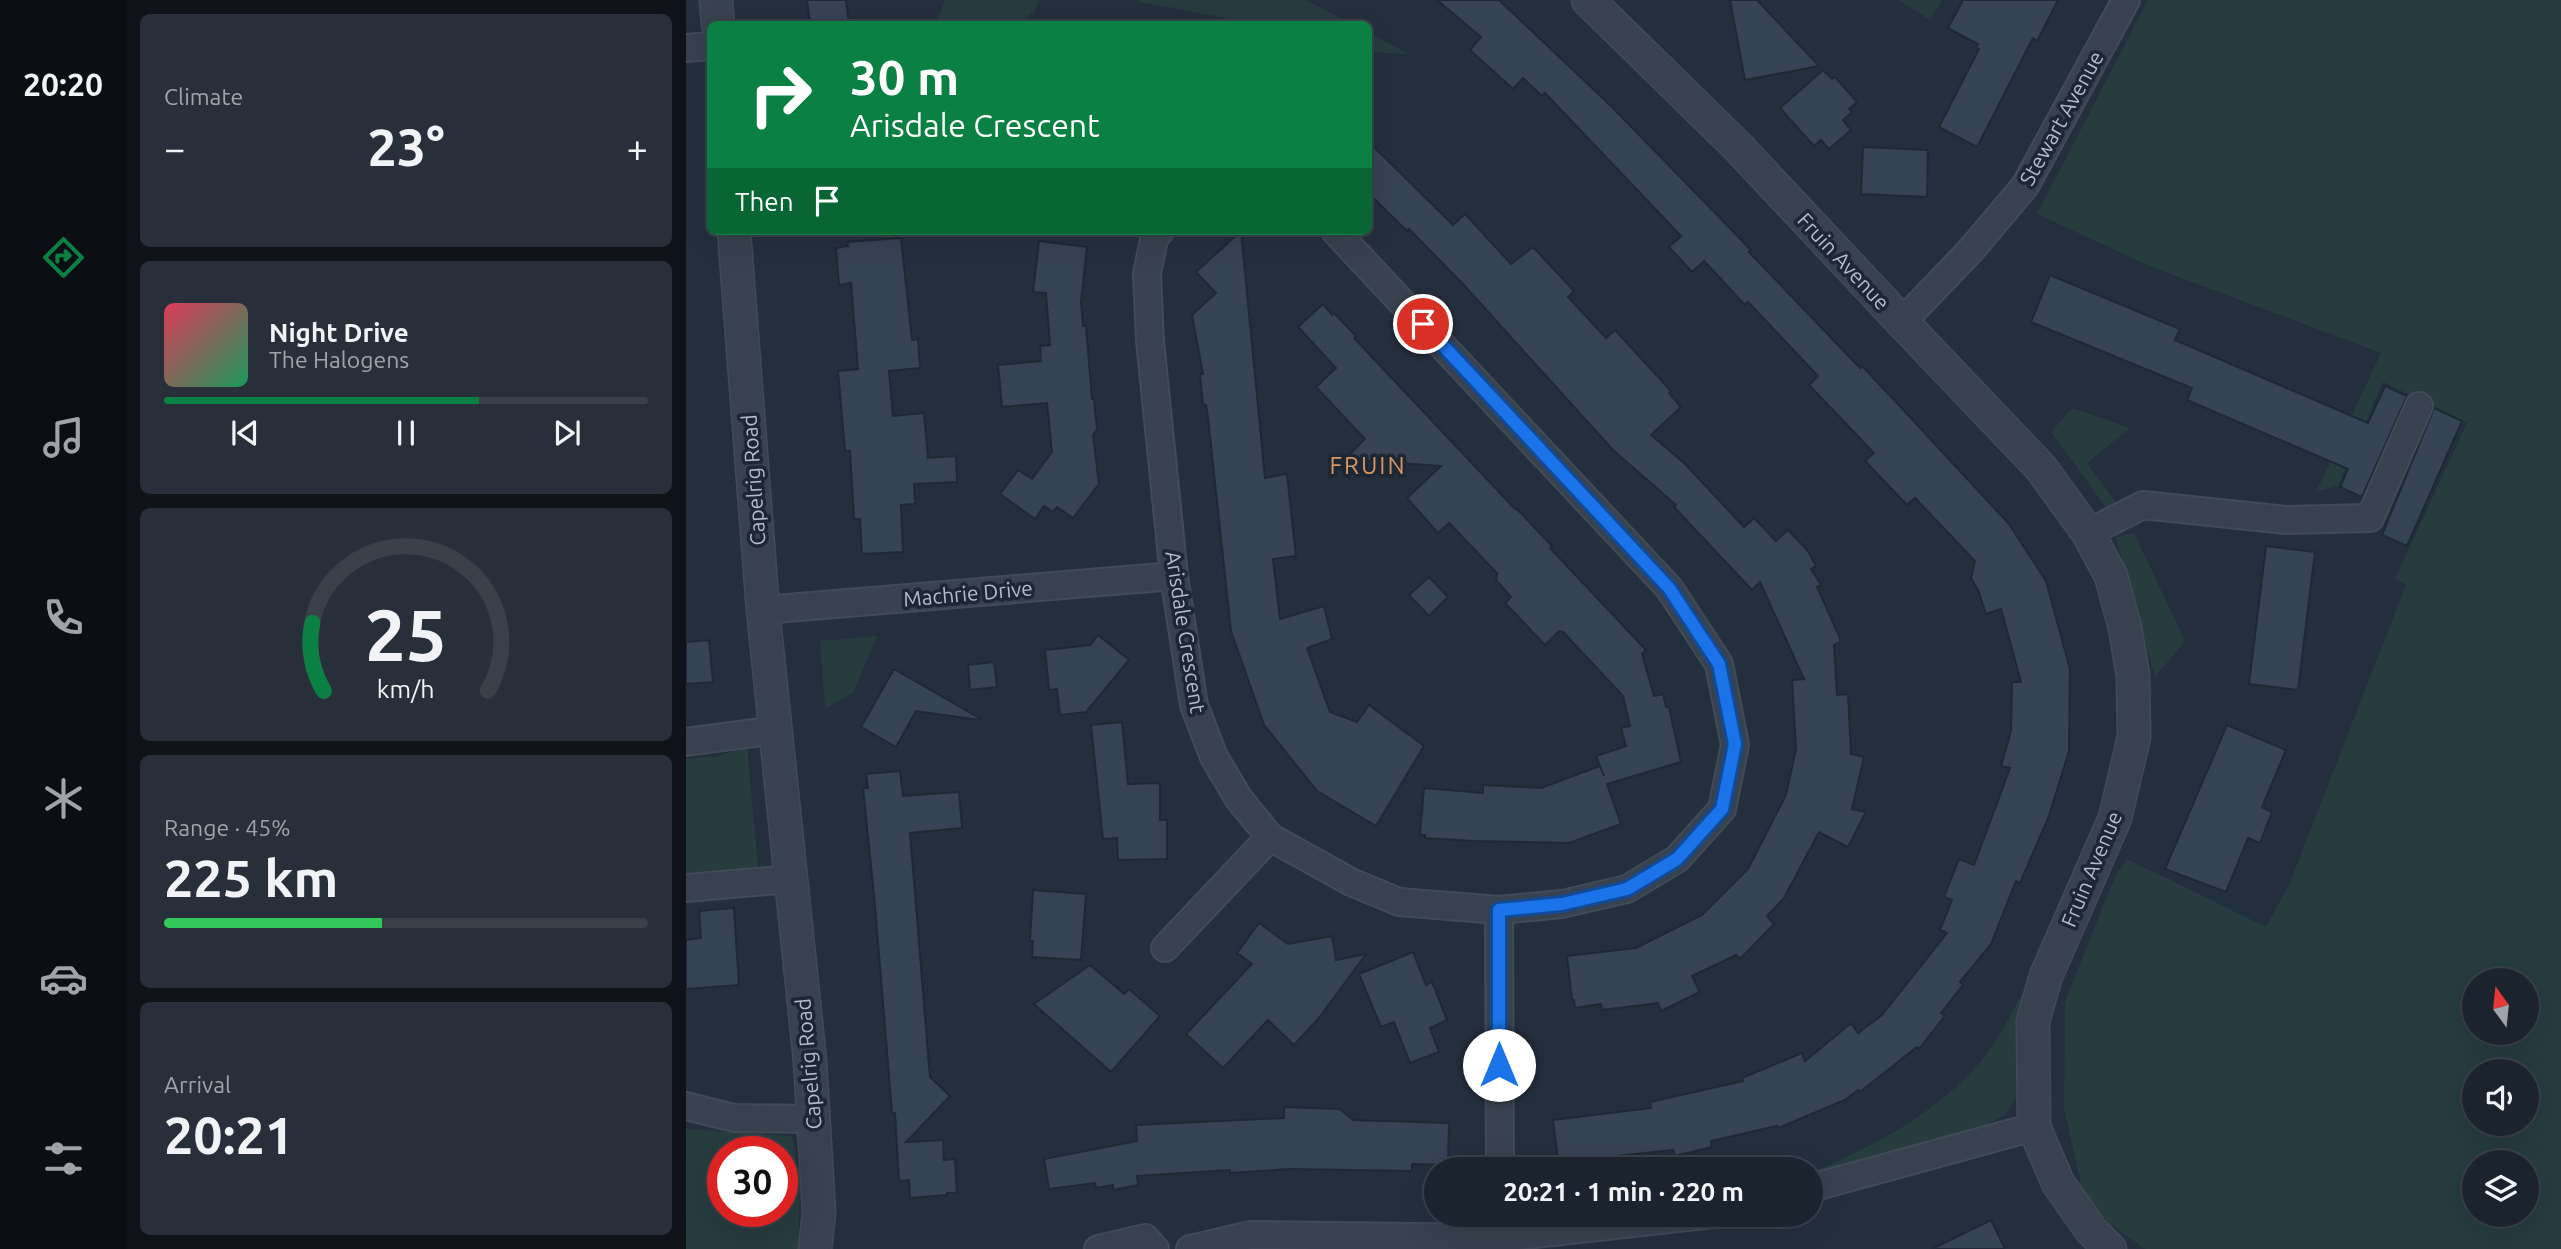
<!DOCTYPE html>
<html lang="en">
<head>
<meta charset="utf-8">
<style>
  :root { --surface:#1b232e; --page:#282f3a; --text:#f1f3f6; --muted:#a0a4aa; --line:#39404a; --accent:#0b8043 }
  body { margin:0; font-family:Ubuntu,sans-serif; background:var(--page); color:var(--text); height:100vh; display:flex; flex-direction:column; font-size:26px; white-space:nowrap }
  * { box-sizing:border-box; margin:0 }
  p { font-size:23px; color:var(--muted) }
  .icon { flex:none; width:38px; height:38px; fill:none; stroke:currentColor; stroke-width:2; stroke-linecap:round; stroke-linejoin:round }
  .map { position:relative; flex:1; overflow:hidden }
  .details { display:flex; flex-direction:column; gap:14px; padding:14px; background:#0f1319; width:560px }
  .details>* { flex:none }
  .hud { position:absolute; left:21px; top:21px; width:665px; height:214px; border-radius:10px; box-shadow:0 7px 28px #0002,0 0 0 2px var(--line); background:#0b8043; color:#fff; overflow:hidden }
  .needle { width:46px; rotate:345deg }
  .controls { position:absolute; left:1776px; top:968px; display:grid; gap:14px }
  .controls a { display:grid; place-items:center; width:77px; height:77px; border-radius:50%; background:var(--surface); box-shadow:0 7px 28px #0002,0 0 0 2px var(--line); font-size:35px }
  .speed { position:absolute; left:21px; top:1136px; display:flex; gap:14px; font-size:35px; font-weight:700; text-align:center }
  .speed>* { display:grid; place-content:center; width:91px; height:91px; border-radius:50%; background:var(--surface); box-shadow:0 7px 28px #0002,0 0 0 2px var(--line); line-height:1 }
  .speed .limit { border:10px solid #d22; background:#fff; color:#111 }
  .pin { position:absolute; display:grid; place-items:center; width:60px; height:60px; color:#fff; margin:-30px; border:4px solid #fff; border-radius:50%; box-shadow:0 2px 7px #0007 }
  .me { position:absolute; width:77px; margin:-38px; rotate:0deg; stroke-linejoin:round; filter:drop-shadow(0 0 5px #0008) }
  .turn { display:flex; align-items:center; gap:24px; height:147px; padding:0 28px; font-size:32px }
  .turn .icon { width:91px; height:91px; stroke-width:2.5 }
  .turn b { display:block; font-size:49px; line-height:60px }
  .then { display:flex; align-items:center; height:66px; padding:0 28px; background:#0003; gap:14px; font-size:26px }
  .big { font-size:52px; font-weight:700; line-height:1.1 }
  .details .card { flex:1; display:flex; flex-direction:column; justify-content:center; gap:10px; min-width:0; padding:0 24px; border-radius:10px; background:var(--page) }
  .details .dial { align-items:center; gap:0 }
  .dial svg { height:182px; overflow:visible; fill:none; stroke:var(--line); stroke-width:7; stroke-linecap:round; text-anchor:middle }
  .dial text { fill:var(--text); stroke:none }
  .song { display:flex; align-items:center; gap:21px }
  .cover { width:84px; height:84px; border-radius:10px; background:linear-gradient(135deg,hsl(350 70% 55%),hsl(150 70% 35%)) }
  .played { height:7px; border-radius:4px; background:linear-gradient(90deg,var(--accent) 65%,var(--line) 65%) }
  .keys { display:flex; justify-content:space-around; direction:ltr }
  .heat { display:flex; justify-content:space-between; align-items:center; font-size:38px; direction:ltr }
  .charge { height:10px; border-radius:5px; background:linear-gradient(90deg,#34c759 45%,var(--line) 0) }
  .trip { position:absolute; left:738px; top:1157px; width:399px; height:70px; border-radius:35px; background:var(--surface); box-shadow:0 7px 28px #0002,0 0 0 2px var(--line); font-weight:700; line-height:70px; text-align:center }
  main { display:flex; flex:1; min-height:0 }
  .tabs { display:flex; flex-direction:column; width:126px; justify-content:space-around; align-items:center; background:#0b0e12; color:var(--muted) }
  .tabs .icon { width:49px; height:49px }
  .tabs .selected { color:var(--accent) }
  .tabs b { font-size:32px; color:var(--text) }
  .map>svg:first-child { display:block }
</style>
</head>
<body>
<main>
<nav class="tabs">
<b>20:20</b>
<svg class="icon selected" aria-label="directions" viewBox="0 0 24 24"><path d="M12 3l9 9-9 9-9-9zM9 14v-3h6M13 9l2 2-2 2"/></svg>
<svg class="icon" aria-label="music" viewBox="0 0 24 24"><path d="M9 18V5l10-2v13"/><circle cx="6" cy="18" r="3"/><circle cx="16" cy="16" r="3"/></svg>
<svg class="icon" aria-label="phone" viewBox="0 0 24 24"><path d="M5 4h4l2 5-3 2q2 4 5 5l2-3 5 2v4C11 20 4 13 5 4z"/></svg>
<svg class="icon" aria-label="climate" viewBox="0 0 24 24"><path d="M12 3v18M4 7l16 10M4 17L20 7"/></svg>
<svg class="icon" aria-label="car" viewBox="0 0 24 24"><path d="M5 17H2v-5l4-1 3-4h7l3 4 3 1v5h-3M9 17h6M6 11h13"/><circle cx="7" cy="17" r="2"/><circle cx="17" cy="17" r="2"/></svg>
<svg class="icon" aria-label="filters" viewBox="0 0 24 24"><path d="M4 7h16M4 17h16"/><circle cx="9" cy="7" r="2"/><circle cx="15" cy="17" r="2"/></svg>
</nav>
<section class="details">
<div class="card"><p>Climate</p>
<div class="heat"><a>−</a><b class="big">23°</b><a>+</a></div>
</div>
<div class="card">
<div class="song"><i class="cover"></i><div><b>Night Drive</b><p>The Halogens</p></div></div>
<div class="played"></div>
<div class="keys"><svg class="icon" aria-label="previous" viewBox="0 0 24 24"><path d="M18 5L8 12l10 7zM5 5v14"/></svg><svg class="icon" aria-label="pause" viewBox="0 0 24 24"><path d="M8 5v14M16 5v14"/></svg><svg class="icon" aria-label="next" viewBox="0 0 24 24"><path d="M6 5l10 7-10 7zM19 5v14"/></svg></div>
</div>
<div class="card dial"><svg viewBox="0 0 100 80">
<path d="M14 69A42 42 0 1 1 86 69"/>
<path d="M14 69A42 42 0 0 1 9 39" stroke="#0b8043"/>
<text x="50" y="56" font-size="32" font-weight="700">25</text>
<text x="50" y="72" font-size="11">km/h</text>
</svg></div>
<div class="card"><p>Range · 45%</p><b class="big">225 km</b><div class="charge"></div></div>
<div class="card"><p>Arrival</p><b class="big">20:21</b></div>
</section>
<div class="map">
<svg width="1875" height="1249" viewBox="0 0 1875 1249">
  <rect width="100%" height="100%" fill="#242f3e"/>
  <path fill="#263c3f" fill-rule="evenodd" d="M 259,0 L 353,0 L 349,10 L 335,24 L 250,24 Z
    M 453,0 L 620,0 L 666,24 L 571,24 L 453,2 Z
    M 1213,0 L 1256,0 L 1244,20 Z
    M 1462,0 L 1875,0 L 1875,1249 L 1459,1249 L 1423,1223 L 1397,1193 L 1378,1108 L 1379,1001 L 1429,877 L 1441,859 L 1580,927 L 1603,885 L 1720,585 L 1709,579 L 1781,423 L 1697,382 L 1652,486 L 1630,492 L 1695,353 L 1466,267 L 1351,214 ZM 1788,980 L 1841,980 L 1841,1032 L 1788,1032 ZM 1788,1071 L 1841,1071 L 1841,1124 L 1788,1124 ZM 1788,1162 L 1841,1162 L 1841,1214 L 1788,1214 Z
    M 683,33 L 723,54 L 683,52 Z
    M 1386,408 L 1444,428 L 1401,463 L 1432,505 L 1422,510 L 1365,432 Z
    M 1448,533 L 1499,641 L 1469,677 L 1430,537 Z
    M 191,636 L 167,693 L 139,709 L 134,641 Z
    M 61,747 L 72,867 L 0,877 L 0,759 L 29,757 Z
    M 1340,987 L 1333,1037 L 1331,1095 L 1319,1115 L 1292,1129 L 1125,1175 L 1125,1173 C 1188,1146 1250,1114 1295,1061 C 1313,1040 1326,1011 1340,987 Z
    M 0,1129 L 106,1136 L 114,1185 L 112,1249 L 0,1249 ZM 37,1152 L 96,1152 L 96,1211 L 37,1211 Z"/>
  <path fill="#364354" stroke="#1f2835" stroke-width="2" d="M 121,0 L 160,0 L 163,24 L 124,24 Z
    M 751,0 L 813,0 L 924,105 L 1036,220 L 1065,250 L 1063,252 L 1174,368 L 1176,366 L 1210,402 L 1323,524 L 1360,581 L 1384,669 L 1383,751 L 1363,816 L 1334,883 L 1330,881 L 1305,944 L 1274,982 L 1277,985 L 1255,1013 L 1259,1016 L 1233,1049 L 1231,1047 L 1174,1092 L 1172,1090 L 1159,1100 L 1092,1128 L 1091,1126 L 1025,1141 L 1026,1147 L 989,1156 L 987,1150 L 913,1158 L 914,1165 L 873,1169 L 867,1120 L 965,1108 L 964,1102 L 1057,1081 L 1056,1078 L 1116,1053 L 1119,1061 L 1165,1023 L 1172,1033 L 1196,1015 L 1261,933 L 1254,930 L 1266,900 L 1258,897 L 1273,859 L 1288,865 L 1324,768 L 1315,766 L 1325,731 L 1326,682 L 1335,682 L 1315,609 L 1300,614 L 1292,590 L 1285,578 L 1289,561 L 1229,498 L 1221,505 L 1179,461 L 1188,453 L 1186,451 L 1123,385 L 1132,376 L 1062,302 L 1059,305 L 1018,261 L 1006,272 L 983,247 L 995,236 L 859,93 L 856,96 L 837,78 L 827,89 L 784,50 L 795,37 Z
    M 1044,0 L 1071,0 L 1133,66 L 1059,80 Z
    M 1277,0 L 1372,0 L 1351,41 L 1347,38 L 1291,147 L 1253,127 L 1293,49 L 1290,47 L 1292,44 L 1262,28 Z
    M 1137,70 L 1146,79 L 1149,77 L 1171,102 L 1163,109 L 1166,112 L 1157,120 L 1165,130 L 1143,149 L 1135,140 L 1128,146 L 1094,108 Z
    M 682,141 L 767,225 L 779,214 L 825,264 L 847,247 L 888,291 L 882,297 L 920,338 L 929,330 L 985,391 L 983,393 L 995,407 L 965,435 L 998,463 L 1058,527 L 1068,518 L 1090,541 L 1102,530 L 1122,551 L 1130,566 L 1125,569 L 1135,585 L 1131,587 L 1154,638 L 1154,642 L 1148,645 L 1151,695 L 1162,694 L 1165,754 L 1178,757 L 1166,809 L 1180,812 L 1162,847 L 1133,832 L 1098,898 L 1081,916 L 1088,924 L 1054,959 L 1050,955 L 1006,976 L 1014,992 L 975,1011 L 972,1003 L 916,1010 L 915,1004 L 889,1008 L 888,1000 L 886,1000 L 881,956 L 950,948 L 1016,915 L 1062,869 L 1100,795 L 1110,749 L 1106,680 L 1118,679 L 1074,582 L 1066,590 L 988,507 L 990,505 L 927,450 L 776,283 L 723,229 L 721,231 L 682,193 Z
    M 1177,147 L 1242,150 L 1241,197 L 1175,194 Z
    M 555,231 L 579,478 L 601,474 L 610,556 L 587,559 L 594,619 L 638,606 L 646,639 L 621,648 L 644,712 L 671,722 L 683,705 L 738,746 L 690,826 L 631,791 L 578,725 L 545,631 L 522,418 L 520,405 L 517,405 L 514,374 L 517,374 L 506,315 L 530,293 L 510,272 Z
    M 215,238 L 226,340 L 232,339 L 234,368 L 203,371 L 207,416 L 238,413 L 242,458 L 270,456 L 271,482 L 228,484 L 229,504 L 215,505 L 217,552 L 176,554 L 174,519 L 168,519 L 164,451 L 159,451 L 152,371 L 172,369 L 165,283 L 153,285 L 150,248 L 162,246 L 161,242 Z
    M 353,241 L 401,247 L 395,302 L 397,326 L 400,326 L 406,399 L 408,399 L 411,429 L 407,435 L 413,484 L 387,518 L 371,507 L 367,512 L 358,506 L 349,519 L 314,494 L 332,470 L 346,479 L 366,452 L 361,403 L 316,407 L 312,365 L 355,361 L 354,346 L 364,345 L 360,293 L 347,292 Z
    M 1364,275 L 1494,329 L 1489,340 L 1682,423 L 1699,386 L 1721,396 L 1676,497 L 1654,487 L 1662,469 L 1501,400 L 1506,388 L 1345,322 Z
    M 637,304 L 646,315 L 648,313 L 670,336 L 668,338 L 829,509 L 830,508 L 866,546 L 864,548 L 960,650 L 956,654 L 968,696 L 977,694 L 980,707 L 983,707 L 995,762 L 921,784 L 935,824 L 883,843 L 787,841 L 739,838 L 739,835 L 734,835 L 738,788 L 797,793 L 797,785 L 855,788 L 914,766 L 918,776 L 910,756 L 940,746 L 935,728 L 944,726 L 937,696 L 877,632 L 873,631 L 859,645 L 819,603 L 825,597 L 810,580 L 811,573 L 763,523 L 752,533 L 721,498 L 755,466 L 659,459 L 679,439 L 630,387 L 650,368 L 612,327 Z
    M 1748,408 L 1776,421 L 1721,546 L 1696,535 Z
    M 1580,546 L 1629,552 L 1612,690 L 1563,684 Z
    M 743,577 L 762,597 L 743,616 L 723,595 Z
    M 412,635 L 443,660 L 400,712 L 374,715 L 371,689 L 363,690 L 359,650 L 404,645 Z
    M 23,640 L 27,682 L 0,684 L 0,642 Z
    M 308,662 L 311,687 L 284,690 L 282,665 Z
    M 208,669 L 295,719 L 294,720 L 230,711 L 210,747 L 175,727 Z
    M 436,722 L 442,784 L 474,783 L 474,820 L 481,820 L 481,859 L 432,860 L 431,838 L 417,839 L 405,725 Z
    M 1541,725 L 1600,750 L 1576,807 L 1586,812 L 1574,843 L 1562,838 L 1540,892 L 1479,869 Z
    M 214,771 L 217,796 L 273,792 L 276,828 L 224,833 L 244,1077 L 264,1096 L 220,1142 L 257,1140 L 258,1160 L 269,1159 L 271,1193 L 261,1193 L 261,1195 L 224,1198 L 223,1180 L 213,1181 L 209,1113 L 206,1113 L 189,905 L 177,788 L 182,788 L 180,774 Z
    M 347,890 L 400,894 L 395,960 L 346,957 L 347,941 L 344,941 Z
    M 48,908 L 53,985 L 0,989 L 0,940 L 15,938 L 13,911 Z
    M 573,923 L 602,944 L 646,936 L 650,960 L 680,954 L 633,1018 L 608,1045 L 582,1020 L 537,1068 L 500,1034 L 566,964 L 551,953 Z
    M 727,952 L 740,985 L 746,982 L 761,1020 L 744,1028 L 753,1052 L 724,1063 L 708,1022 L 695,1027 L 673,974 Z
    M 404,965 L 438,994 L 443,989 L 474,1016 L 425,1072 L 348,1004 Z
    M 598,1107 L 654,1109 L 667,1120 L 763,1123 L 762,1165 L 726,1164 L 726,1171 L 603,1169 L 544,1173 L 544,1170 L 451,1176 L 452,1185 L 427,1190 L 427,1185 L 410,1188 L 409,1183 L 363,1189 L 358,1159 L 451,1141 L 450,1125 L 598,1118 Z
    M 1305,1220 L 1319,1249 L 1246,1249 Z"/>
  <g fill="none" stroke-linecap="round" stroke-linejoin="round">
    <defs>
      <path id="minor" d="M 0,48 L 24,46
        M 474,231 L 468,239 L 461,274 L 464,341 L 488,576 L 508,705 L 528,757 L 553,799 L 584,837 L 665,882 L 713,902 L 813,910 L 876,904 L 941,889 L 991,859 L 1036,809 L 1049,745 L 1033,664 L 983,588 L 649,231
        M 1216,322 L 1285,250 L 1339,186 L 1440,0
        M 1402,533 L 1457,505 L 1600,520 L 1684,518 L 1733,406
        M 77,610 L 488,576
        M 0,742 L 90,730
        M 0,888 L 105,879
        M 813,910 L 814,1169
        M 479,948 L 584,837
        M 0,1106 L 48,1118 L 127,1119
        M 1125,1188 L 1348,1127
        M 412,1249 L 459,1238 L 469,1249
        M 504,1249 L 564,1235 L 814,1238 L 1028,1214"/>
      <path id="tertiary" d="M 30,0 L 32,24
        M 902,0 L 1052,147 L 1216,322 L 1355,468 L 1402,533 L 1425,576 L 1439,628 L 1447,675 L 1448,737 L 1429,818 L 1360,976 L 1347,1021 L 1348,1127 L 1372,1183 L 1405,1230 L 1424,1249
        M 48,231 L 77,610 L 124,1061 L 133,1212 L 129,1249"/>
    </defs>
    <use href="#minor" stroke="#414a57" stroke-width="30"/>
    <use href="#tertiary" stroke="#414a57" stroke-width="35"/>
    <use href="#minor" stroke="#38414e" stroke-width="26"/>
    <use href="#tertiary" stroke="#38414e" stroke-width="32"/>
  </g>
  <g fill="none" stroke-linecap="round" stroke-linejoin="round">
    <defs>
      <path id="route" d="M 737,324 L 983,588 L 1033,664 L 1049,744 L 1036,809 L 991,859 L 941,889 L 876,904 L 813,910 L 813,1065"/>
    </defs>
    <use href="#route" stroke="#114b97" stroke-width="18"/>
    <use href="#route" stroke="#1a73e8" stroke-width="12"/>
  </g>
  <g text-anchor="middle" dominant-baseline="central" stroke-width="7" stroke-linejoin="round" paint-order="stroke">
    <g font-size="21" fill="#b4bcc9" stroke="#1d2633">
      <text transform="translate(1375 118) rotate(-61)">Stewart Avenue</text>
      <text transform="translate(1158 261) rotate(47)">Fruin Avenue</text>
      <text transform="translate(67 480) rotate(-94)">Capelrig Road</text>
      <text transform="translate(282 593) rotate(-5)">Machrie Drive</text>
      <text transform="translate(500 632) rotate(81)">Arisdale Crescent</text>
      <text transform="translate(1405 869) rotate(-67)">Fruin Avenue</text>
      <text transform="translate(122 1064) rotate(-95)">Capelrig Road</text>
    </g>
    <g font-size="24" letter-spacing="2" fill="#d59563" stroke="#1d2633">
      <text x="682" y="465">FRUIN</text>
    </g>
  </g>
</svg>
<div class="controls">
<a><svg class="needle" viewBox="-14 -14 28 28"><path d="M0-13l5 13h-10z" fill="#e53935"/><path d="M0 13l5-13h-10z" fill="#a0a4aa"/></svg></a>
<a><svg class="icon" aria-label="sound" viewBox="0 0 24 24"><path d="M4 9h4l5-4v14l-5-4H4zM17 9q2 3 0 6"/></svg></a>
<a><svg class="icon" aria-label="layers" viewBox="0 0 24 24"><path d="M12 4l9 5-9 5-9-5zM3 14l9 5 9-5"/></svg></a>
</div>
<div class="speed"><div class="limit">30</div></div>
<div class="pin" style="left:737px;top:324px;background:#d93025"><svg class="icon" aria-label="arrive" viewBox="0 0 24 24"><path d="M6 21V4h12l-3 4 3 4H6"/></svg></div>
<svg class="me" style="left:813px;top:1065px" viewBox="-20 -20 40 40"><circle r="19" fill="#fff"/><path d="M0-13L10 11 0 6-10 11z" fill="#1a73e8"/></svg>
<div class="trip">20:21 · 1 min · 220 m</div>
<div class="hud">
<div class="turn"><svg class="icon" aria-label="right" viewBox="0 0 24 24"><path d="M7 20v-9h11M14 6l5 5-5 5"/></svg><div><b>30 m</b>Arisdale Crescent</div></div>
<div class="then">Then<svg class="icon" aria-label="arrive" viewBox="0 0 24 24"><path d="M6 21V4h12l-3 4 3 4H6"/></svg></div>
</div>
</div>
</main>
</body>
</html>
